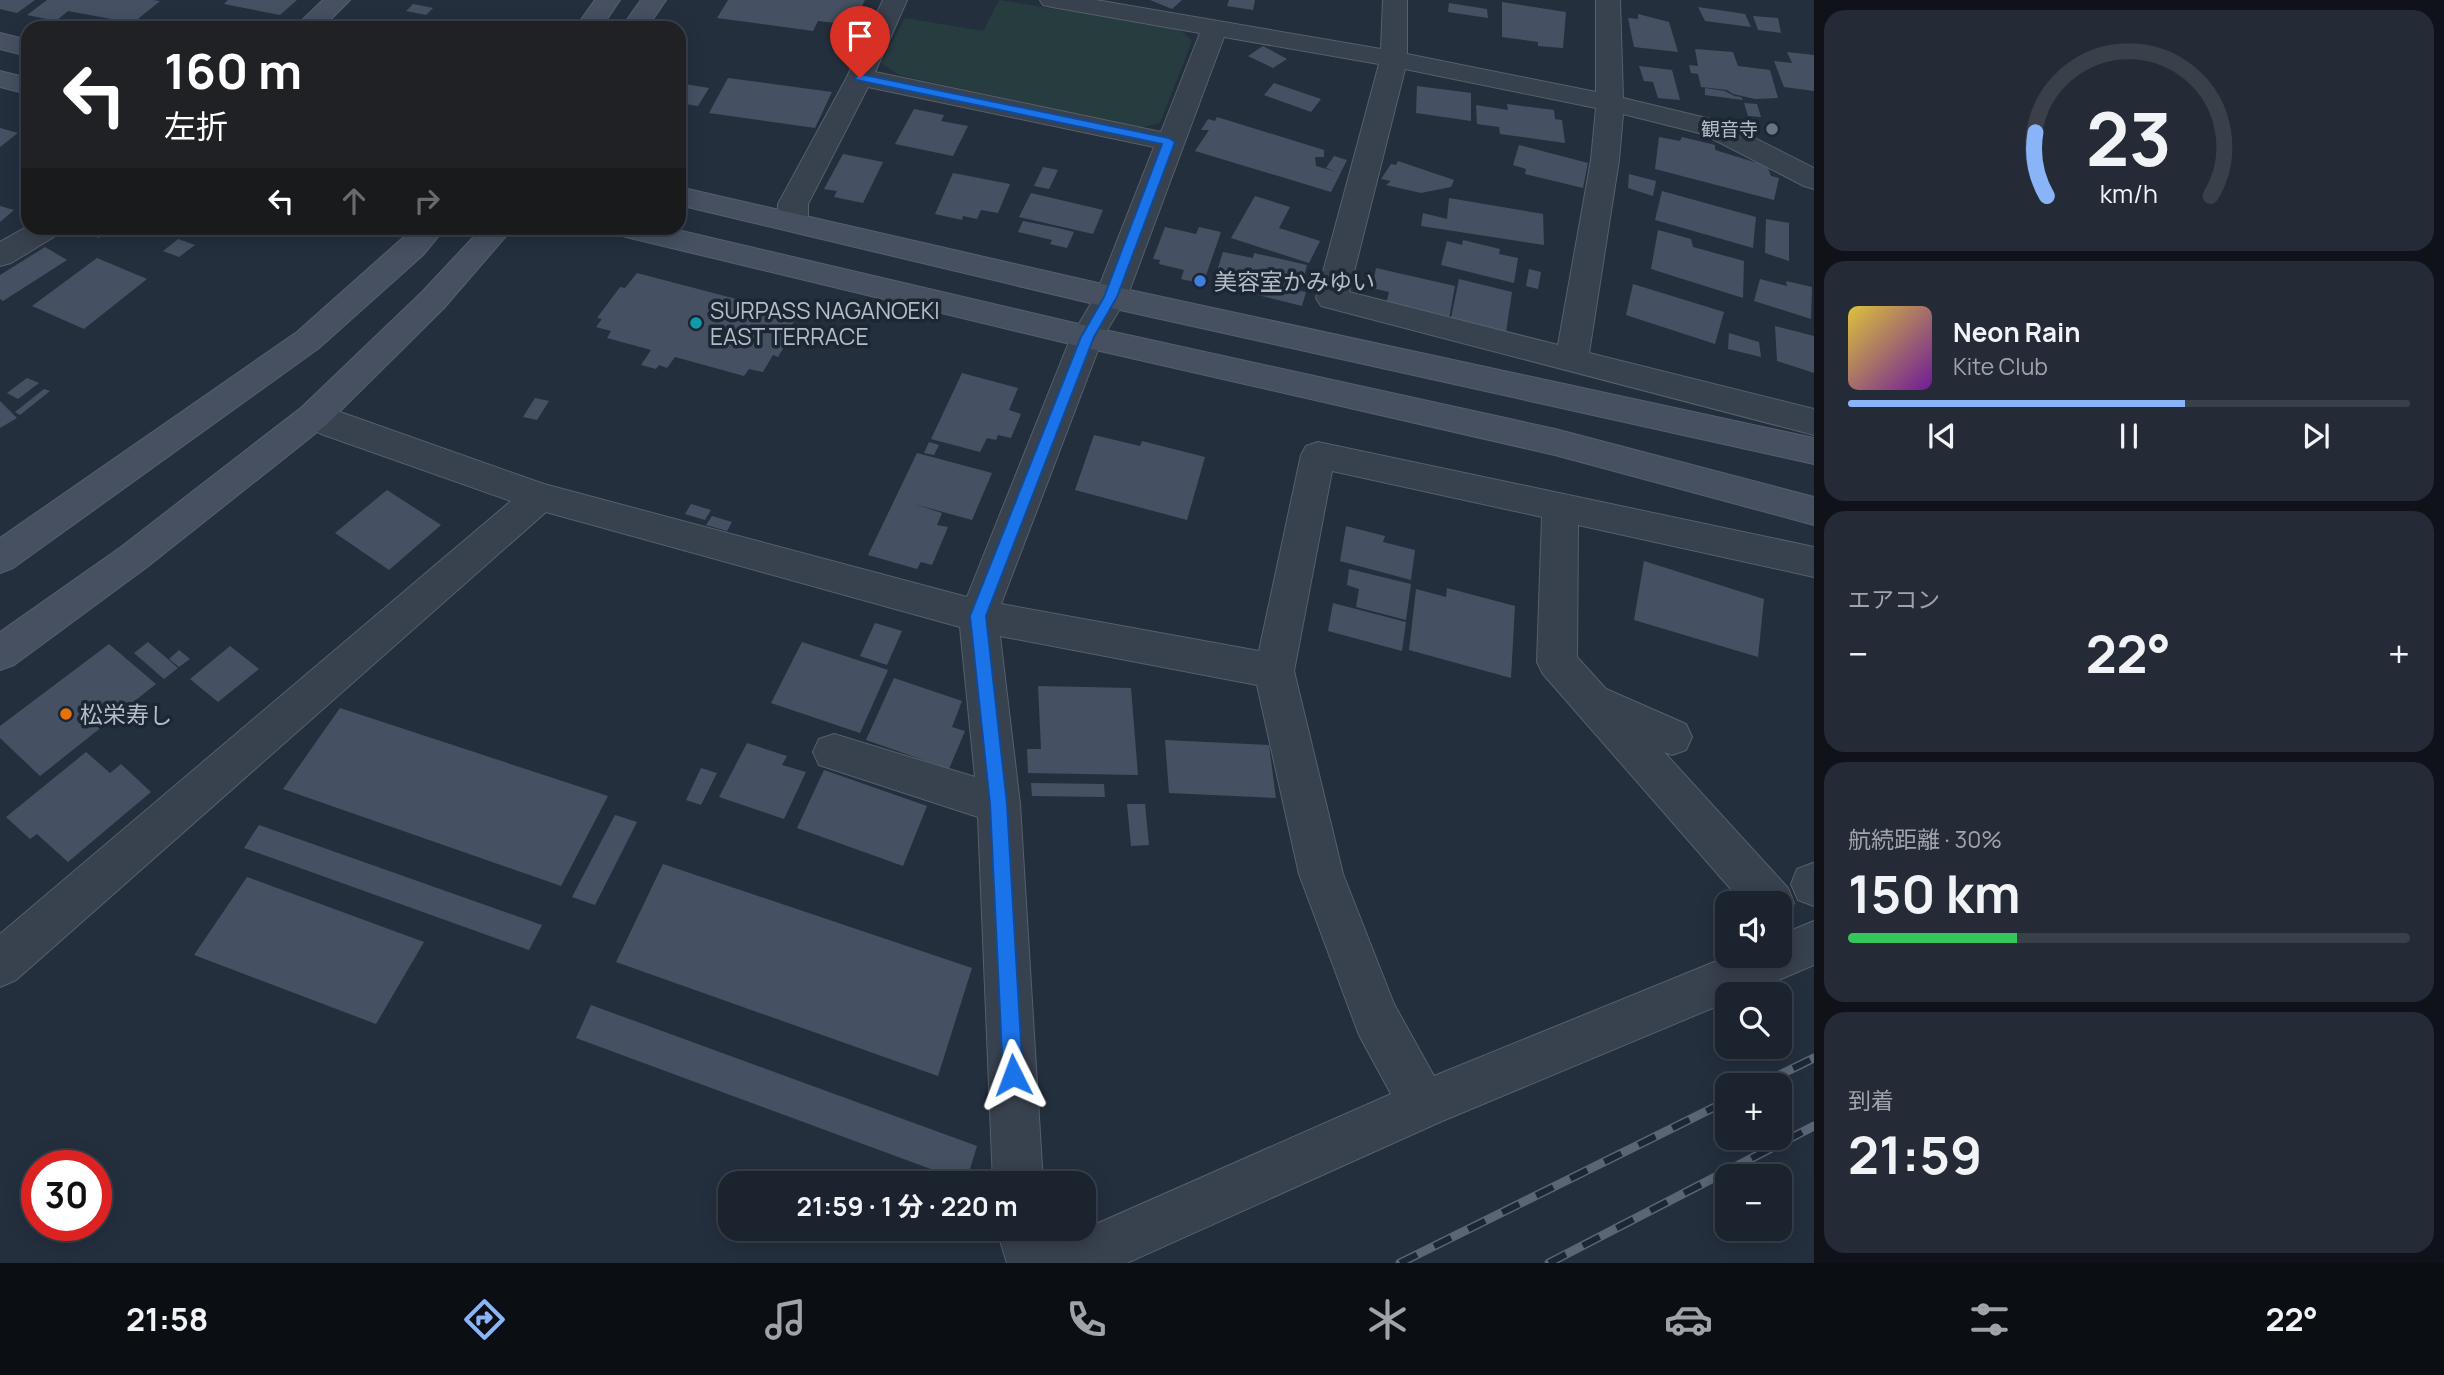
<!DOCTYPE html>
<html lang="ja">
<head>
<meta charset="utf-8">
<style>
  :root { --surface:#1b232e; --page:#242b36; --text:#f1f3f6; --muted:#a0a4aa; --line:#39404a; --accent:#8ab4f8 }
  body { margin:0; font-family:Manrope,"Noto Sans JP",sans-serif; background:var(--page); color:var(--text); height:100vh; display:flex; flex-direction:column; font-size:26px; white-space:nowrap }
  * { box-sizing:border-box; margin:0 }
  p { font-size:23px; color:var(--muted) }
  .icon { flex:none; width:38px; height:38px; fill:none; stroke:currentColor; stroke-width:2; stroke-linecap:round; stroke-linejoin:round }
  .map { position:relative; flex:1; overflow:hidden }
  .side { display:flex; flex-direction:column; gap:10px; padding:10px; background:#0f1319; width:630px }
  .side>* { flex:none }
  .banner { position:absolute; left:21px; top:21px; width:665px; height:214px; border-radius:21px; box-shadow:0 4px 18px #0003,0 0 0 2px var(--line); background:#202124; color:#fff; overflow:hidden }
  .controls { position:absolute; left:1715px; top:891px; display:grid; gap:14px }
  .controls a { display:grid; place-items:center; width:77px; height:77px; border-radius:14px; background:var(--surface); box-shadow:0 4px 18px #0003,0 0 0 2px var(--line); font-size:35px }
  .speed { position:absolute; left:21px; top:1150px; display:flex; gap:14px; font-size:35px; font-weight:700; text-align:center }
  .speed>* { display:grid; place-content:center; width:91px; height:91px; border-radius:50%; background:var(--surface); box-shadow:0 4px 18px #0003,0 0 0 2px var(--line); line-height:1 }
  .speed .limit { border:10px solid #d22; background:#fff; color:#111 }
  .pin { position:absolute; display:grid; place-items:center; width:60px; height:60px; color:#fff; margin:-72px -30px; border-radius:50% 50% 50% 0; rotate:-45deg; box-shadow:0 0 7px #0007 }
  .pin .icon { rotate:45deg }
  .me { position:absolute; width:77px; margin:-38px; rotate:357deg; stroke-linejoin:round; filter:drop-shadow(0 0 5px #0008) }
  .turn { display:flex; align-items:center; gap:24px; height:147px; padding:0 28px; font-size:32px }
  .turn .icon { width:91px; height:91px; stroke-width:2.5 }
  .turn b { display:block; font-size:49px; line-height:60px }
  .lanes { display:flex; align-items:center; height:66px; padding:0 28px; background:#0003; justify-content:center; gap:35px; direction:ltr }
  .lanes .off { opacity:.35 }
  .big { font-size:52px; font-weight:700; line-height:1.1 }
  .side .card { flex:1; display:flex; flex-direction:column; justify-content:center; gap:10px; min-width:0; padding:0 24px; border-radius:21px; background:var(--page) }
  .side .dial { align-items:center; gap:0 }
  .dial svg { height:182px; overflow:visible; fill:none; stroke:var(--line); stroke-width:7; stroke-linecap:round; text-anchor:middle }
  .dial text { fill:var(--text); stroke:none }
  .song { display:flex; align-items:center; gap:21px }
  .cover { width:84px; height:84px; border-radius:10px; background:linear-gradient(135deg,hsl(50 70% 55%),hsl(280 70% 35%)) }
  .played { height:7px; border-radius:4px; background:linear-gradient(90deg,var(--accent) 60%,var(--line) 60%) }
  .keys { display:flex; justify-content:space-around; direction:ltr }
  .heat { display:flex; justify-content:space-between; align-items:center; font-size:38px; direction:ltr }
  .charge { height:10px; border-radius:5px; background:linear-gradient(90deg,#34c759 30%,var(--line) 0) }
  .trip { position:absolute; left:718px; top:1171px; width:378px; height:70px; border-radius:21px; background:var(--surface); box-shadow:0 4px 18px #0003,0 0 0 2px var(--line); font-weight:700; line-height:70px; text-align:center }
  .tabs { display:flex; height:112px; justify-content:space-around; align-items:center; background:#0b0e12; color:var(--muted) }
  .tabs .icon { width:49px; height:49px }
  .tabs .active { color:var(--accent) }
  .tabs b { font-size:32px; color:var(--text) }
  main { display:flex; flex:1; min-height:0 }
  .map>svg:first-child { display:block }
</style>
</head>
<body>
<main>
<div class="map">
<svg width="1814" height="1263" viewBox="0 0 1814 1263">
  <rect width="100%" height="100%" fill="#242f3e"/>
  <path fill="#263c3f" d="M 999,0 L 1179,29 L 1192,41 L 1160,123 L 1139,128 L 899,75 L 881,63 L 905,18 L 983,31 Z"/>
  <path fill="#455162" d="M 0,0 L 35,0 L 17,13 L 0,9 Z
    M 47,0 L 152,0 L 160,1 L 133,23 L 68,11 L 56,21 L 27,15 Z
    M 228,0 L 297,0 L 280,15 L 224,4 Z
    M 728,0 L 865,0 L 853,25 L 818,21 L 813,31 L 717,18 Z
    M 1150,0 L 1182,0 L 1172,9 Z
    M 1229,0 L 1255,0 L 1253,10 L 1227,6 Z
    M 1502,2 L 1566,12 L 1563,48 L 1538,46 L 1538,42 L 1502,37 Z
    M 1449,3 L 1487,9 L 1488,18 L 1448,12 Z
    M 413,4 L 433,8 L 426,15 L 406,11 Z
    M 1698,7 L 1745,14 L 1751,27 L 1705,21 Z
    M 1638,14 L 1669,22 L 1678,52 L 1634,47 L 1628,18 L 1638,19 Z
    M 1753,16 L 1778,18 L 1781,33 L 1758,30 Z
    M 1263,46 L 1287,59 L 1273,68 L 1248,56 Z
    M 1695,49 L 1733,52 L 1738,66 L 1770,70 L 1778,98 L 1755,99 L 1733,94 L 1727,90 L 1701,87 L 1698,74 L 1691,73 L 1689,65 L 1698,66 Z
    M 1787,52 L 1814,55 L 1814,91 L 1784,87 L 1774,61 L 1792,63 Z
    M 1639,66 L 1672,70 L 1680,100 L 1658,98 L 1653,82 L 1644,81 Z
    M 728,78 L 832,92 L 815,128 L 709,113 Z
    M 679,83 L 709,88 L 698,106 L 679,103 Z
    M 1274,83 L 1321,99 L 1311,112 L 1264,95 Z
    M 1417,86 L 1471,93 L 1471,121 L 1416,113 Z
    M 1705,88 L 1725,91 L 1738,98 L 1735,96 L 1741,97 L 1743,100 L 1705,95 Z
    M 1744,103 L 1757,104 L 1761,117 L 1748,116 Z
    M 1507,104 L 1554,110 L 1555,119 L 1562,120 L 1565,143 L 1500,134 L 1499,127 L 1477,124 L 1476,105 L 1508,110 Z
    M 914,109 L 944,115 L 941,121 L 968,126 L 953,156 L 895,144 Z
    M 1217,117 L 1324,150 L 1324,157 L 1315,157 L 1316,166 L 1337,172 L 1326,168 L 1334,156 L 1347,160 L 1331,192 L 1195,151 L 1209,130 L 1201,130 L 1208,119 L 1215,121 Z
    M 0,128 L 18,133 L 0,147 Z
    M 1659,137 L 1680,141 L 1682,137 L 1715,145 L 1715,150 L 1767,166 L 1771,176 L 1779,178 L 1774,200 L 1655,169 Z
    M 1519,145 L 1588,163 L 1583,188 L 1525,174 L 1526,169 L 1513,165 Z
    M 843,154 L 883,162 L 863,203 L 834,197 L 837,191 L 824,189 Z
    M 1398,161 L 1454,180 L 1451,187 L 1421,193 L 1386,185 L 1391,181 L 1381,179 L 1391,164 L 1396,165 Z
    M 1043,167 L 1058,170 L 1049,189 L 1034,186 Z
    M 953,173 L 1010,184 L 998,213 L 981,210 L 977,219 L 963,216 L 962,220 L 935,214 Z
    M 1629,174 L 1656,181 L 1653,196 L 1628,188 Z
    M 1662,191 L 1756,217 L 1753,248 L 1655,220 Z
    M 1031,193 L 1103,210 L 1093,234 L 1019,217 Z
    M 1255,196 L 1290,207 L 1279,228 L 1320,241 L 1309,263 L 1231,238 Z
    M 1449,198 L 1543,214 L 1544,245 L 1421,226 L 1423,213 L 1447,219 Z
    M 0,206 L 14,210 L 0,222 Z
    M 1766,219 L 1789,223 L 1789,261 L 1765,253 Z
    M 1023,221 L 1058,228 L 1074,232 L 1067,248 L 1050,244 L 1052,240 L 1018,232 Z
    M 1165,227 L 1196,234 L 1199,227 L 1221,232 L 1203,284 L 1181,279 L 1184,270 L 1159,264 L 1160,260 L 1153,259 Z
    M 74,228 L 102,228 L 109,230 L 99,238 Z
    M 180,228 L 216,228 L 203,237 Z
    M 1658,230 L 1691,239 L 1693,247 L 1744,261 L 1743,298 L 1651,269 Z
    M 178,239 L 195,245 L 179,257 L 163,251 Z
    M 1463,240 L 1500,249 L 1499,254 L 1518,258 L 1514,283 L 1441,265 L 1447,241 L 1462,245 Z
    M 45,247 L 67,260 L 3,301 L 0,299 L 0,275 Z
    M 1223,252 L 1253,258 L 1254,253 L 1307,265 L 1300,291 L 1306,292 L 1302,306 L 1213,284 Z
    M 97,258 L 147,279 L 84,329 L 32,306 Z
    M 1376,268 L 1455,286 L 1449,319 L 1386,304 L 1389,292 L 1372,288 Z
    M 1529,269 L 1541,272 L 1538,289 L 1526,286 Z
    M 637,273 L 798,315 L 785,336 L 790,337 L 778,357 L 773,355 L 763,372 L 749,369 L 744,376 L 675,357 L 667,368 L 659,365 L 656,369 L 641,365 L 651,350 L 607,338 L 611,331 L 596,327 L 602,319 L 597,318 L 620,287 L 625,288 Z
    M 1459,279 L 1512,292 L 1506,332 L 1451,318 Z
    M 1760,279 L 1787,286 L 1786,281 L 1812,287 L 1811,319 L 1754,301 Z
    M 1633,284 L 1724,312 L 1715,344 L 1626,315 Z
    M 1775,326 L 1814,336 L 1814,373 L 1777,361 Z
    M 1729,333 L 1759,342 L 1761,357 L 1728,349 Z
    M 962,373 L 1018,388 L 1009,410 L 1021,414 L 1011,438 L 998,435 L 996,440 L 987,438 L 980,452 L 931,439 Z
    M 27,378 L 39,383 L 18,399 L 7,393 Z
    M 44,389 L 50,391 L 20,415 L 15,412 Z
    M 535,398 L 549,401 L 537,420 L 523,417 Z
    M 0,401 L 17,418 L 0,428 Z
    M 1094,435 L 1140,446 L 1142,441 L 1205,457 L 1187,520 L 1075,490 Z
    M 929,442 L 939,445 L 934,455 L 924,453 Z
    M 917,453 L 992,473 L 972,520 L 914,504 L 942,513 L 937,525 L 948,527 L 932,565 L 921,562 L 917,569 L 868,555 Z
    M 387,490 L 441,525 L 389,570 L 335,533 Z
    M 691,504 L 711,510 L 705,520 L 685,514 Z
    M 712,516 L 732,522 L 727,531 L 706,525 Z
    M 1346,526 L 1385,536 L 1383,542 L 1415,550 L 1411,580 L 1340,561 Z
    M 1644,561 L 1764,599 L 1758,657 L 1634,620 Z
    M 1349,569 L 1411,584 L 1406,620 L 1356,607 L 1359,589 L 1347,585 Z
    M 1447,588 L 1515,606 L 1511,678 L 1409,650 L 1416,589 L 1446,597 Z
    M 1333,603 L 1406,622 L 1402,651 L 1328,631 Z
    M 875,623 L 902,631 L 887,665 L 860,656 Z
    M 148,642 L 178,668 L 164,679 L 134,653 Z
    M 802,642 L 888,670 L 860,733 L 771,703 Z
    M 109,644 L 156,684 L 40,776 L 0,738 L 0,726 Z
    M 230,646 L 259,669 L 218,702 L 190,679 Z
    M 179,650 L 190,659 L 179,667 L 169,659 Z
    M 894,678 L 962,701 L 952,727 L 965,731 L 949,769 L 866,740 Z
    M 1038,686 L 1131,688 L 1138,775 L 1028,773 L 1027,749 L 1041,749 Z
    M 340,708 L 608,796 L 561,886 L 283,789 Z
    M 1165,740 L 1269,745 L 1276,798 L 1169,793 Z
    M 747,743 L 787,756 L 782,765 L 806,772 L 784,819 L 719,797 Z
    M 86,752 L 110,773 L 121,764 L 151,792 L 68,862 L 37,834 L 30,839 L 6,817 Z
    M 701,768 L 717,773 L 701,805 L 686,800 Z
    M 824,770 L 927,806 L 903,866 L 797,828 Z
    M 1031,783 L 1104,784 L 1105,797 L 1032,796 Z
    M 1127,804 L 1145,804 L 1149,845 L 1131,846 Z
    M 615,815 L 637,822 L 595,905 L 572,897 Z
    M 259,825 L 542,925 L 529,950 L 244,848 Z
    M 663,864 L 972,968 L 938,1076 L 616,962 Z
    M 247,877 L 424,942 L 376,1024 L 194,955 Z
    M 591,1005 L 977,1146 L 966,1182 L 576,1038 Z"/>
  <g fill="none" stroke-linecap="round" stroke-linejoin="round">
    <defs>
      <path id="street" d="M 883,0 L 907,0 L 875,72 L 1161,132 L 1200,33 L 1052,7 L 1043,5 L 1040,0 L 1096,0 L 1381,49 L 1383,0 L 1407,0 L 1407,54 L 1596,92 L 1596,0 L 1620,0 L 1623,98 L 1723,122 L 1814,168 L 1814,189 L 1804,186 L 1703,134 L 1623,114 L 1619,160 L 1589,353 L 1814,409 L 1814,435 L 1321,306 L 1316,298 L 1379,64 L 1224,37 L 1127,297 L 1103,337 L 1001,604 L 1259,651 L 1301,455 L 1306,446 L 1318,442 L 1814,547 L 1814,577 L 1578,525 L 1577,657 L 1606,689 L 1686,724 L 1692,737 L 1686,750 L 1672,755 L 1664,752 L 1788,888 L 1794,903 L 1788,918 L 1780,921 L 1780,903 L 1743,903 L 1543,674 L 1537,662 L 1542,517 L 1332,471 L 1294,671 L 1343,874 L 1394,1004 L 1434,1076 L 1729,956 L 1780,956 L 1780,935 L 1814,921 L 1814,965 L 1746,994 L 1727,994 L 1727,1002 L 1440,1122 L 1127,1263 L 1007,1263 L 996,1228 L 1048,1228 L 1053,1243 L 1391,1094 L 1359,1035 L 1299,874 L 1257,685 L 1000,636 L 1020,804 L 1043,1183 L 993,1183 L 978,817 L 819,765 L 813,752 L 819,739 L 834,734 L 975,777 L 960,627 L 546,512 L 16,980 L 0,987 L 0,934 L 511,501 L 324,435 L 302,425 L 297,416 L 302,407 L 314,404 L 326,407 L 544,484 L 967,597 L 1071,337 L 1095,297 L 1154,147 L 868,87 L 808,204 L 808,221 L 803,228 L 793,231 L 783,228 L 778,221 L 778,204 L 847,77 ZM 1405,69 L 1596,108 L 1591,160 L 1558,345 L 1349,292 Z
        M 28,226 L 61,228 L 57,235 L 11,263 L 0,266 L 0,242 Z
        M 1813,863 L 1814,863 L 1814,906 L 1798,900 L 1791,884 L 1797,869 Z"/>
      <path id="secondary" d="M 323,0 L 350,0 L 322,28 L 294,28 Z
        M 595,0 L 620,0 L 601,28 L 575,28 Z
        M 641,0 L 666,0 L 647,28 L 621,28 Z
        M 0,33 L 28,40 L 28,56 L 0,49 Z
        M 0,71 L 28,78 L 28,94 L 0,87 Z
        M 679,187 L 1111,286 L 1814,438 L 1814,464 L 1111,308 L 679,205 Z
        M 414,228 L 445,228 L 423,255 L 319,348 L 13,568 L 0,573 L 0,538 L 297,332 Z
        M 482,228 L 513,228 L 444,308 L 326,425 L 147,567 L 14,665 L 0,670 L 0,632 L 121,547 L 302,407 L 422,292 Z
        M 615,228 L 669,228 L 1087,326 L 1555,429 L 1814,497 L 1814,525 L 1555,455 L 1087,348 L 630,238 L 619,235 Z"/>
    </defs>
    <use href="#street" stroke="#565f6c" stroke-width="2"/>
    <use href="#secondary" stroke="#565f6c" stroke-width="2"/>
    <use href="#street" fill="#38414e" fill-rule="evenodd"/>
    <use href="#secondary" fill="#465061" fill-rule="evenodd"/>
    <defs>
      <path id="rail" d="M 1759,1085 L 1814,1058
        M 1400,1263 L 1727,1101
        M 1549,1263 L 1814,1126"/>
    </defs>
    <use href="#rail" stroke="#5a6575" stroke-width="9"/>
    <use href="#rail" stroke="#1d2633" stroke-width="6" stroke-dasharray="19" stroke-linecap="butt"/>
  </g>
  <path fill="#1a73e8" stroke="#114b97" stroke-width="2" d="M 860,74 L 1169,138 L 1175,142 L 1117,297 L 1094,337 L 986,616 L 1007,804 L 1023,1075 L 1020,1082 L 1013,1085 L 1006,1082 L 1003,1075 L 990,804 L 970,616 L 1081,337 L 1104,297 L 1162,144 L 856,80 L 855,78 Z"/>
  <circle fill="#6b7280" stroke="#1d2633" stroke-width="2.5" cx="1772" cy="129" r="7"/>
  <circle fill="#3f7fe0" stroke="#1d2633" stroke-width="2.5" cx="1200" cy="281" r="7"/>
  <circle fill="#0f9aa8" stroke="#1d2633" stroke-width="2.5" cx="696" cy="323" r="7"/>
  <circle fill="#e8710a" stroke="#1d2633" stroke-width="2.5" cx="66" cy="714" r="7"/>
  <g text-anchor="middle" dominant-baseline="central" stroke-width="7" stroke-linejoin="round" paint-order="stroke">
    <g font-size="19" fill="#b4bcc9" stroke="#1d2633" text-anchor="end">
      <text x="1758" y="129">観音寺</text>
    </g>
    <g font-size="23" fill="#b4bcc9" stroke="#1d2633" text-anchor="start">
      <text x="1214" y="281">美容室かみゆい</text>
      <text x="710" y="310">SURPASS NAGANOEKI<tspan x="710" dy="26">EAST TERRACE</tspan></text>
      <text x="80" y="714">松栄寿し</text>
    </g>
  </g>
</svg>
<div class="controls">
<a><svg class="icon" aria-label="sound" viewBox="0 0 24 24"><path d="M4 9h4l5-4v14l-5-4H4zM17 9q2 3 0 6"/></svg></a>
<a><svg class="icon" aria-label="search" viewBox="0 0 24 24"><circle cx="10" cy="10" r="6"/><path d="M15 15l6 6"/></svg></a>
<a>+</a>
<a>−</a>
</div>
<div class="speed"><div class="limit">30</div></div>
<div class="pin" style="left:860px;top:78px;background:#d93025"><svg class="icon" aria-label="arrive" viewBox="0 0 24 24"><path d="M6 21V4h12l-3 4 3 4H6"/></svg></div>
<svg class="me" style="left:1013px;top:1075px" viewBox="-20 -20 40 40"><path d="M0-17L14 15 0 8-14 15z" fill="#1a73e8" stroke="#fff" stroke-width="4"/></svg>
<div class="trip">21:59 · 1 分 · 220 m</div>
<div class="banner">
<div class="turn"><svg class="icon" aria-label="left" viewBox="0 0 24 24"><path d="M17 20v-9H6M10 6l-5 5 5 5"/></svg><div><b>160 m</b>左折</div></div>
<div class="lanes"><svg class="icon" aria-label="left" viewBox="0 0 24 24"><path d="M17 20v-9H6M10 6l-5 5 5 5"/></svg><svg class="icon off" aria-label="ahead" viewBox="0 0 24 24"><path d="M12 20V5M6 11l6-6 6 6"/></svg><svg class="icon off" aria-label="right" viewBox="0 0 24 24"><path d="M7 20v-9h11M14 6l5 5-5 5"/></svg></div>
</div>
</div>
<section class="side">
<div class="card dial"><svg viewBox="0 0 100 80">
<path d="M14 69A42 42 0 1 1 86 69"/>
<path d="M14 69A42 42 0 0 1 9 41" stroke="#8ab4f8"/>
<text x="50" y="56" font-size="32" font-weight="700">23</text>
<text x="50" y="72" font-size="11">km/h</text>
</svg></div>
<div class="card">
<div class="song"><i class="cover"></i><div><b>Neon Rain</b><p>Kite Club</p></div></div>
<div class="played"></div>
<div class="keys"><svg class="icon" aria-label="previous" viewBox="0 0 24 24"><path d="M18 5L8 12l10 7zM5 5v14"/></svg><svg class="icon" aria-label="pause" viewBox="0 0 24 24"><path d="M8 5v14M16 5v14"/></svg><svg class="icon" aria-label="next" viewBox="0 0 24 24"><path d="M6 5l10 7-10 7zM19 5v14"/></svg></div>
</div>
<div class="card"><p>エアコン</p>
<div class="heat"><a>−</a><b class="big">22°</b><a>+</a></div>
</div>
<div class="card"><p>航続距離 · 30%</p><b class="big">150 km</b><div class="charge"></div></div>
<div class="card"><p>到着</p><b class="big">21:59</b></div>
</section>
</main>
<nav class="tabs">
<b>21:58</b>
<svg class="icon active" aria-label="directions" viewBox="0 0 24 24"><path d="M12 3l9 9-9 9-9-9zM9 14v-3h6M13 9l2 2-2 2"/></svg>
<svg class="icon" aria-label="music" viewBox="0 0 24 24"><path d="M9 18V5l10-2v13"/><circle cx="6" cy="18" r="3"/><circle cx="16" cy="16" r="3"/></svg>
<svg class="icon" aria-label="phone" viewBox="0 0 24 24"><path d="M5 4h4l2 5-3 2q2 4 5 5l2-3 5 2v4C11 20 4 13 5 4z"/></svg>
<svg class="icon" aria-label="climate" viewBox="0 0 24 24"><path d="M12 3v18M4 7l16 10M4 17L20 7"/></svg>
<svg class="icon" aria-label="car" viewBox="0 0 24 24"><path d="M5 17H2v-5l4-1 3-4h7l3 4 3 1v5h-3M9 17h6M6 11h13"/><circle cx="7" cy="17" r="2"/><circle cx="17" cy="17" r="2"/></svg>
<svg class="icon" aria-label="filters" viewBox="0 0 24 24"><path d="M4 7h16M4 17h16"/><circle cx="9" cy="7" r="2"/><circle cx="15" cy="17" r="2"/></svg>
<b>22°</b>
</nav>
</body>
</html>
